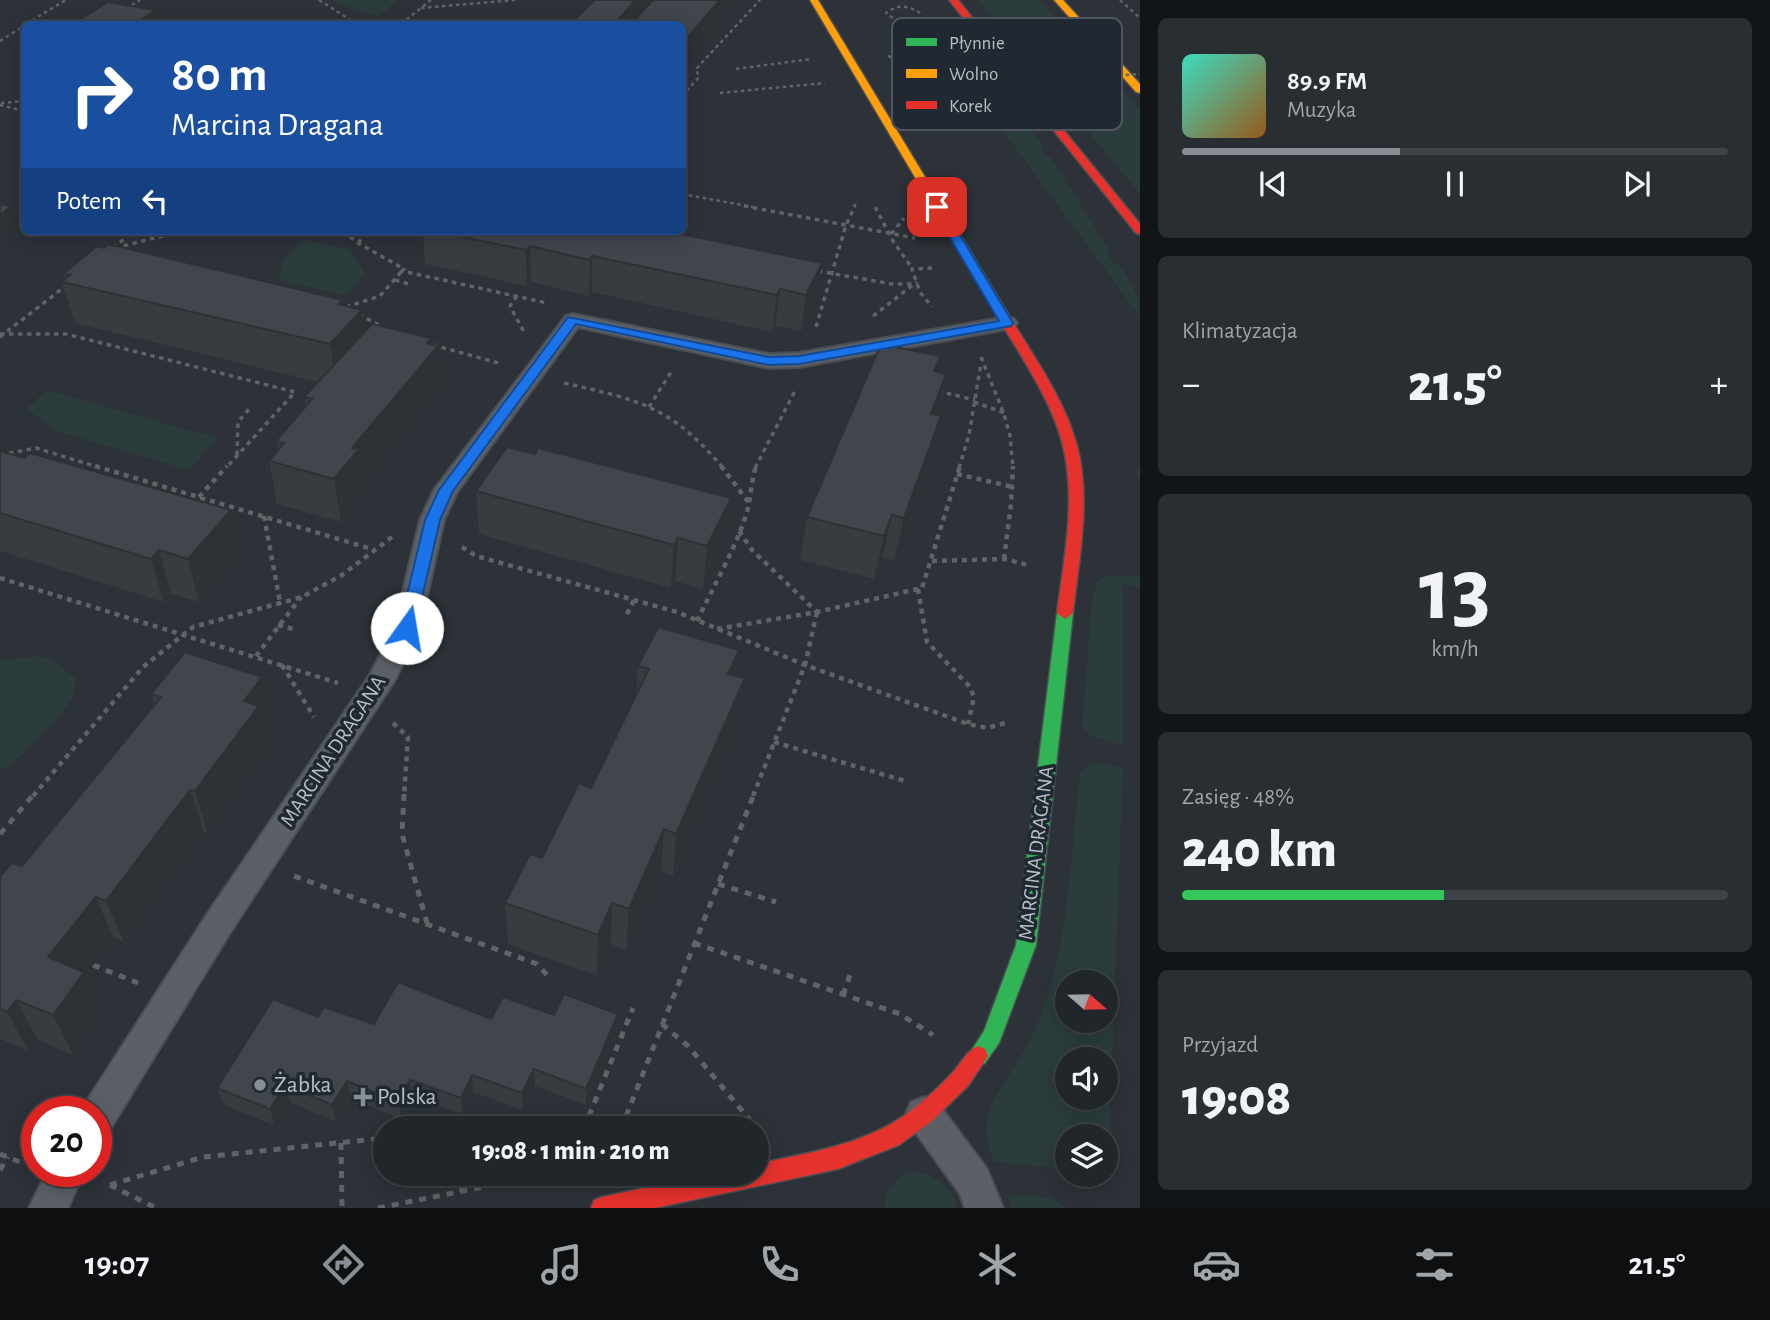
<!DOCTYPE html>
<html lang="pl">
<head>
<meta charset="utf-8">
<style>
  :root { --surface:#21262a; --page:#292e32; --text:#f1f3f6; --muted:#a2a5a8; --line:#3e4347; --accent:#878e95 }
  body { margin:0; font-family:"Alegreya Sans",sans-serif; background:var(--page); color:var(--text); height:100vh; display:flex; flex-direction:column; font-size:26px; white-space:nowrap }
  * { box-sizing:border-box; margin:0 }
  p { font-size:23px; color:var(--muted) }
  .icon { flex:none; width:38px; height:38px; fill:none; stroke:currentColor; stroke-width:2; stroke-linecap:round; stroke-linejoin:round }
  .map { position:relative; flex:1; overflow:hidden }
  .details { display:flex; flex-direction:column; gap:18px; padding:18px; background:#121517; width:630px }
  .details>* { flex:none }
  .hud { position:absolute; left:21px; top:21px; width:665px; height:214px; border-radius:10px; box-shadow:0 4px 18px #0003,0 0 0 2px var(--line); background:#1a4fa0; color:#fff; overflow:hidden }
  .needle { width:46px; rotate:110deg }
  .buttons { position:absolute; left:1055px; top:970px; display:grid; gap:14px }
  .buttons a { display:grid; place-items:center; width:63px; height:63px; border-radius:50%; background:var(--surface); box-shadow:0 4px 18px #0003,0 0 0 2px var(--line); font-size:35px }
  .speed { position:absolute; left:21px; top:1096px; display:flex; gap:14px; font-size:35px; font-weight:700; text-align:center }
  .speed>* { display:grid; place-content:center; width:91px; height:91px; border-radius:50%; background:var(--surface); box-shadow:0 4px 18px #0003,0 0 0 2px var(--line); line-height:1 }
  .speed .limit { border:10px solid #d22; background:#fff; color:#111 }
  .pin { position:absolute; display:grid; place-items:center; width:60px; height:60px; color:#fff; margin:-30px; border-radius:14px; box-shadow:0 4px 10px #0006 }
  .me { position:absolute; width:77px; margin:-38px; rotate:13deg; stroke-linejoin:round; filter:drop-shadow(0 0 5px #0008) }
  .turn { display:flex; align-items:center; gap:24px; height:147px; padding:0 35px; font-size:32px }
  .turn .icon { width:91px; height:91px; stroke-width:2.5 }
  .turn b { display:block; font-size:49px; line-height:60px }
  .then { display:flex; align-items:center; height:66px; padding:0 35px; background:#0003; gap:14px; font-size:26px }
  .big { font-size:52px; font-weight:800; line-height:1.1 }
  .details .card { flex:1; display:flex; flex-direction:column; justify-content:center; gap:10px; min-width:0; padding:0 24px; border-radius:10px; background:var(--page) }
  .details .dial { align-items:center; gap:0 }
  .dial b { font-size:91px; line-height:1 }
  .song { display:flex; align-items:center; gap:21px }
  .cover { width:84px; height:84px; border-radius:10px; background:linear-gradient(135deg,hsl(170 70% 55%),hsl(30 70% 35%)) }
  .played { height:7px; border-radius:4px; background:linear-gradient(90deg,var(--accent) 40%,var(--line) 40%) }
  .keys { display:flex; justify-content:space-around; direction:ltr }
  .heat { display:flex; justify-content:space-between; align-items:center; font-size:38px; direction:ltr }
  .charge { height:10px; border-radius:5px; background:linear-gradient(90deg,#34c759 48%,var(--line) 0) }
  .trip { position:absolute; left:373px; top:1116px; width:396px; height:70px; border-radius:35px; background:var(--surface); box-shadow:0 4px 18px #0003,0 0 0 2px var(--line); font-weight:800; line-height:70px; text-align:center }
  .menu { display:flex; height:112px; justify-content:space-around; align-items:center; background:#0d0f11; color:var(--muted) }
  .menu .icon { width:49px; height:49px }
  .menu .on { color:var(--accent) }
  .menu b { font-size:32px; color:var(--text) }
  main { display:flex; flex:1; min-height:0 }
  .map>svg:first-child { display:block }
</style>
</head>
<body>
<main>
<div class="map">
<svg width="1140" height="1208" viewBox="0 0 1140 1208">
  <rect width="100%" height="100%" fill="#2c3238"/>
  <path fill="#2a3c3c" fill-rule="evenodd" d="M 331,0 L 398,0 L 379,16 L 363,13 Z
    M 978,0 L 1040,0 L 1105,72 L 1042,76 Z
    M 1113,80 L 1140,110 L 1140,194 L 1049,84 Z
    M 999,87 L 1045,149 L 1041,150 L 1045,156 L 1049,156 L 1110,250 L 1106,250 L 1114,264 L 1119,264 C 1131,284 1140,293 1140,317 L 976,94 L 904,98 L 916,92 Z
    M 304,240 L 350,249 L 365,274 L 346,296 L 279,280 L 283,259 Z
    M 47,390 L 217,438 L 189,470 L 59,432 L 26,409 Z
    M 1107,575 L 1140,577 L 1140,587 L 1123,585 L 1123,746 L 1091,736 L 1082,726 L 1092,599 L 1097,582 Z
    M 37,656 L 53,661 L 76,678 C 75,683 75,689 74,694 C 69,709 15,767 0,770 L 0,661 Z
    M 1094,762 L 1123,767 L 1108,1177 L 1096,1174 L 1106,1174 L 1106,1136 L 1068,1136 L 1067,1169 L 994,1162 C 976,1119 994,1100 1016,1064 C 1026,1048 1036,1030 1042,1012 C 1070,937 1070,853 1080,775 L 1087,765 ZM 1068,982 L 1106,982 L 1106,1020 L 1068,1020 ZM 1068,1059 L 1106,1059 L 1106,1097 L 1068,1097 Z
    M 913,1171 C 937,1175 950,1186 958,1208 L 884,1208 C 886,1189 895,1177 913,1171 Z
    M 1022,1195 L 1051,1198 L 1066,1208 L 1012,1208 L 1008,1197 Z"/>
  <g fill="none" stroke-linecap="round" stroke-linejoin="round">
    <defs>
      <path id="lane" d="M 573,314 L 769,354 L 799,353 L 1007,317 L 1014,319 L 1017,323 L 1014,327 L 1007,329 L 799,367 L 769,368 L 578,327 L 457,492 L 444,520 L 420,628 L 395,680 L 228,936 L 109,1131 L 96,1136 L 96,1111 L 81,1111 L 83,1107 L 206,916 L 370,675 L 394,628 L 420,520 L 434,490 L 566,316 Z
        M 924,1097 L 937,1102 L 987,1169 L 1003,1208 L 965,1208 L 960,1194 L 911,1126 L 906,1114 L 911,1102 Z
        M 47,1171 L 84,1171 L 68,1208 L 29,1208 Z"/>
      <path id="fast" d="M 1065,607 L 1073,613 L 1036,945 L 999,1043 L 985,1063 L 978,1066 L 971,1063 L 968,1056 L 984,1031 L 1016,945 L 1057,613 Z"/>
      <path id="slow" d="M 810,0 L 818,0 L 1008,314 L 1006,317 L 998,317 L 996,314 Z
        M 1054,0 L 1063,0 L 1140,84 L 1140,93 L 1136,92 Z"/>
      <path id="jam" d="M 949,0 L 958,0 L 1140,224 L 1140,234 L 1136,233 Z
        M 1002,310 L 1008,314 C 1032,354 1063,397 1076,442 C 1092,497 1079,558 1073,613 L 1065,619 L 1057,613 C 1064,558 1077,498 1062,442 C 1050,397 1019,354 996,314 Z
        M 978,1046 L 985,1049 L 988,1056 L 968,1086 L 932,1121 L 899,1145 L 838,1169 L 655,1208 L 591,1208 L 594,1200 L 602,1197 L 709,1174 L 756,1174 L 756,1164 C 813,1152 871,1144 917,1106 C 929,1096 942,1084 952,1073 C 961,1064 966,1051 978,1046 Z"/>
    </defs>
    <use href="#lane" stroke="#4a4f54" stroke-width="4"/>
    <use href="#fast" stroke="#4a4f54" stroke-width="3"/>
    <use href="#slow" stroke="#4a4f54" stroke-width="3"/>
    <use href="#jam" stroke="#4a4f54" stroke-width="3"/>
    <path stroke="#5e6467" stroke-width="2.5" stroke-dasharray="3.5 3.5" stroke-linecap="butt" d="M 319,0 L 357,24
      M 1120,0 L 1140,18
      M 421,8 L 516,0
      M 126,9 L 140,0
      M 26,24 L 66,0
      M 401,24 L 431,0
      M 0,41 L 24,26
      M 888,56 C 910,66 934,82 959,71 L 957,65 L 886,13 C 898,3 911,6 923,15
      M 736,69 L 811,59
      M 906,88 L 978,84
      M 720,93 L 825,83
      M 682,96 L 699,77 L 696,69 L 760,0
      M 1,103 L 24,101
      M 0,105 L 24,111
      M 682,194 L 753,207
      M 854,207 L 856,203"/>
    <path stroke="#5e6467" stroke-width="3.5" stroke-dasharray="4.5 4.5" stroke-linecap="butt" d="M 744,206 L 915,238
      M 875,207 L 893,241 L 912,268
      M 343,231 L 358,243 L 404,269 L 402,271 L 547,303
      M 891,234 L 904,218
      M 358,243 L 369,231
      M 113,248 L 134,231
      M 115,248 L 182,231
      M 932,268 L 912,269 L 920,292 L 932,307
      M 818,271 L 892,284 L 914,284
      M 395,280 L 409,284
      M 517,296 L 510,306 L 524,332
      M 346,307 L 380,296 L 402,271
      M 359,314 L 382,327
      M 873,316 L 917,282
      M 816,327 L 846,225 L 855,206
      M 0,334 L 66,334 L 295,392 L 226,468
      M 0,337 L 68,284
      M 433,345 L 502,364
      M 981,357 L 1004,414 L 1010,436 L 1013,468
      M 564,383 C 639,400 671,406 723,468
      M 938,391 L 975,400
      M 974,402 L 1005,413
      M 649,407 L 671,372
      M 0,455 L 36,448 L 101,468
      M 237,455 L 238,422 L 250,408
      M 755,468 L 796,389
      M 959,468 L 969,435 L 981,363"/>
    <path stroke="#5e6467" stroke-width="4.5" stroke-dasharray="5 5" stroke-linecap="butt" d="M 95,466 L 375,550
      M 721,466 L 749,503
      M 957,474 L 1013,487
      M 199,497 L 227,466
      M 264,516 L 280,602
      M 739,531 L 752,550 L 817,612
      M 462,547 L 476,556 L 677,612 L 805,665 L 968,724 L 987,728 L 1009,722
      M 1004,559 L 1011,504 L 1013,466
      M 932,561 L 1004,559 L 1028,565
      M 0,578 L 338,683
      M 918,589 L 927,642 L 970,687 L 974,697 L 968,724
      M 627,614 L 634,600
      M 697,621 C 713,587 741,539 749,504 C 751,491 752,479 756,466
      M 278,625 L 297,630
      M 717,629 L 817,612 L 922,588 L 960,466
      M 256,656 L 301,597
      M 282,665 L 314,717
      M 393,723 L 408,737 L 404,796
      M 774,742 L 905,781
      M 33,796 L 143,667 L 193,627 L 302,597 L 342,575 L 392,537
      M 753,796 L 805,665 L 817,612"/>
    <path stroke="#5e6467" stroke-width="5" stroke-dasharray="7 7" stroke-linecap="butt" d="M 404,794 L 402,834 L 427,923
      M 0,834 L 34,794
      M 294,876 L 537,964 L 548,976
      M 718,884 L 776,902
      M 694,943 L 900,1014 L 933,1035
      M 93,965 L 138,983
      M 843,995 L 851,972
      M 662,1024 L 688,1046 L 755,1126
      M 589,1116 L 633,1008
      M 472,1129 L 589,1116 L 621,1128
      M 621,1129 L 754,794
      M 341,1143 L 342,1208
      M 0,1154 L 25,1164
      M 0,1170 L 8,1157
      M 460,1174 L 462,1192
      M 110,1185 L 203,1157 L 385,1138
      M 110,1185 L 156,1208
      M 378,1208 L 548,1174"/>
    <use href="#lane" fill="#5c6066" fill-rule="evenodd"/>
    <use href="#fast" fill="#30b455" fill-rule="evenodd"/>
    <use href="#slow" fill="#ff9f0a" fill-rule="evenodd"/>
    <use href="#jam" fill="#e5322d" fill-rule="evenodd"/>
    <path stroke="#5e6467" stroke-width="2.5" stroke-dasharray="3.5 3.5" stroke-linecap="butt" d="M 986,84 L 1140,74"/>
  </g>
  <path fill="#383c41" d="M 423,231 L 645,231 L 817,299 L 801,331 L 775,326 L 772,332 L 592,292 L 589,296 L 531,282 L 527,286 L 425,264 Z
    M 63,274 L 343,305 L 365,331 L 438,346 L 442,388 L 363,484 L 364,492 L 341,522 L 277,504 L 269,461 L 278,451 L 276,441 L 306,406 L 304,397 L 318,382 L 75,323 L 62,282 L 65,279 Z
    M 936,372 L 937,416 L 941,416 L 931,459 L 894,561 L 882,558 L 874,579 L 800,560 L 807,517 Z
    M 0,451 L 241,553 L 199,602 L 171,594 L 164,602 L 0,551 Z
    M 1140,466 L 1140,481 L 1137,474 Z
    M 476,491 L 726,541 L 703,589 L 675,581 L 671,588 L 479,534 Z
    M 739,650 L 735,676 L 745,678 L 739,722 L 673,876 L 661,871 L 626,950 L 611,944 L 597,976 L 508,944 L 505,903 L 542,858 L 591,788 L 636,695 L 638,666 Z
    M 151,694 L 272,720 L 265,731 L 269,749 L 208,834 L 204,832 L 124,942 L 113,938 L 86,975 L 103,1012 L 73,1055 L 38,1040 L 29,1051 L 0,1039 L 0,876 L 22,866 L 155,705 Z
    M 618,1014 L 617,1031 L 586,1105 L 535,1086 L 523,1110 L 473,1092 L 463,1114 L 412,1096 L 401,1119 L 351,1098 L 336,1122 L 290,1102 L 275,1126 L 223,1104 L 217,1088 L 318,1017 L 374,1024 L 491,1019 L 554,1015 Z"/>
  <path fill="#2e3135" d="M 636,0 L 645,0 L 644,21 L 640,24 L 614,24 Z
    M 712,0 L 733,0 L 718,18 L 717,29 L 682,71 L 682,44 Z
    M 156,10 L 159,24 L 135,24 Z
    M 12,206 L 17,224 L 0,237 L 0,215 Z
    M 530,246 L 531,282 L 527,286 L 526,250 Z
    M 592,256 L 592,292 L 589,296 L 590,260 Z
    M 822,263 L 817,299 L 801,331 L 806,295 Z
    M 780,289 L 775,326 L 772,332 L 777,295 Z
    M 343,300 L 346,327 L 362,310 L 367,352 L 336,386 L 330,344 L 339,304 Z
    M 431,338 L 432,353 L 438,346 L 442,388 L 363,484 L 364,492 L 341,522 L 334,479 L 352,448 Z
    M 946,374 L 937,416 L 931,414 Z
    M 941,416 L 931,459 L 894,561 L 904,518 Z
    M 731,498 L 726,541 L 703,589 L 707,546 Z
    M 231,510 L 241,553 L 199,602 L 188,559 Z
    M 892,515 L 882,558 L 874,579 L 884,536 Z
    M 678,538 L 675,581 L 671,588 L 674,545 Z
    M 159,550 L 171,594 L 164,602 L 151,559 Z
    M 739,650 L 733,693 L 728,674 Z
    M 262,677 L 272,720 L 265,731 L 269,749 L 208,834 L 195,791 L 244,701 Z
    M 745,678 L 739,722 L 673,876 L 676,834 Z
    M 190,790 L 204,832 L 124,942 L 106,901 Z
    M 664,829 L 661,871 L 626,950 L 629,909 Z
    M 96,897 L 113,938 L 86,975 L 103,1012 L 73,1055 L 53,1015 L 48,957 Z
    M 612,903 L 611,944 L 597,976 L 598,935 Z
    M 16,1000 L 38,1040 L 29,1051 L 7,1012 Z
    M 618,1014 L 617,1031 L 586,1105 L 586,1089 Z
    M 534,1069 L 535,1086 L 523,1110 L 522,1093 Z
    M 472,1075 L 473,1092 L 463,1114 L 461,1098 Z
    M 410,1080 L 412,1096 L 401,1119 L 398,1102 Z
    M 347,1081 L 351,1098 L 336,1122 L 332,1105 Z
    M 285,1085 L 290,1102 L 275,1126 L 270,1109 Z"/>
  <path fill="#41464c" stroke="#2e3135" stroke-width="2" d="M 595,0 L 636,0 L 614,24 L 570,24 Z
    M 653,0 L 714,0 L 719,1 L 682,44 L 682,24 L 631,24 Z
    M 108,2 L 156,10 L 135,24 L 73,24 Z
    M 0,204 L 12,206 L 0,215 Z
    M 434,231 L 645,231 L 659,234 L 661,231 L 666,231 L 822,263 L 806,295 L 780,289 L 777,295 L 592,256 L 590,260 L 530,246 L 526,250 Z
    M 108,244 L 343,300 L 339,304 L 362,310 L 330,344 L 62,282 L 70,275 L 63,274 L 97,246 L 104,248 Z
    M 372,324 L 431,338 L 427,343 L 438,346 L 352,448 L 359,449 L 334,479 L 269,461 L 284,443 L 276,441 L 312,399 L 304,397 Z
    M 881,344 L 940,356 L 934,371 L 946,374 L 931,414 L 941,416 L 904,518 L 892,515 L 884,536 L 807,517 Z
    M 507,447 L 535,454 L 538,448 L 731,498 L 707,546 L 678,538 L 674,545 L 476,491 Z
    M 0,451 L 24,458 L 30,453 L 231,510 L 188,559 L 159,550 L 151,559 L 0,513 Z
    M 658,627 L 739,650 L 728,674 L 745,678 L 676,834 L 664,829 L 629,909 L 612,903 L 598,935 L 505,903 L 530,854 L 542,858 L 579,783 L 591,788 L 649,669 L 638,666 Z
    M 185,652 L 262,677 L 244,701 L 259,706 L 195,791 L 190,790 L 106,901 L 96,897 L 48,957 L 84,972 L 53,1015 L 16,1000 L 7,1012 L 0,1009 L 0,876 L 12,863 L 22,866 L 161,697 L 151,694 Z
    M 398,982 L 491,1019 L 503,997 L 554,1015 L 564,994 L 618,1014 L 586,1089 L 534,1069 L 522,1093 L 472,1075 L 461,1098 L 410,1080 L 398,1102 L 347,1081 L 332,1105 L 285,1085 L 270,1109 L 217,1088 L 273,999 L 318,1017 L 324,1007 L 374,1024 Z"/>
  <path fill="#1a73e8" stroke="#114b97" stroke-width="2" d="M 937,204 L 943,207 L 1013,323 L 1011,326 L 799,364 L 769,365 L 576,324 L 453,491 L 440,520 L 415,628 L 407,634 L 402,632 L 399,628 L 425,520 L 439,490 L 568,317 L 769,357 L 799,356 L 999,321 L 932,207 Z"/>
  <g fill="#878e95" stroke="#202932" stroke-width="2.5">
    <circle cx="260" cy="1085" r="7"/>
    <path d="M359.5 1086.5h7v7h7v7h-7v7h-7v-7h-7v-7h7z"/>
  </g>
  <g text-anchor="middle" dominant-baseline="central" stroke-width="7" stroke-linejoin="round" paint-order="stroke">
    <g font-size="21" fill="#b8bfc7" stroke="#202932">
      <text transform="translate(333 751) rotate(-57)">MARCINA DRAGANA</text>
      <text transform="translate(1036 853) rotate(-83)">MARCINA DRAGANA</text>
    </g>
    <g font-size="24" fill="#b8bfc7" stroke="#202932" text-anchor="start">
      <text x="274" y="1085">Żabka</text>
      <text x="377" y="1097">Polska</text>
    </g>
  </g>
  <rect x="892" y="18" width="230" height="112" rx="10" fill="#202932" stroke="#4e565f" stroke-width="2"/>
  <rect x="906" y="38" width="31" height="8" fill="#30b455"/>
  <rect x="906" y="69" width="31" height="9" fill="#ff9f0a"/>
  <rect x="906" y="101" width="31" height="8" fill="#e5322d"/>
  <g font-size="19" fill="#b8bfc7">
    <text x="949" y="49">Płynnie</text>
    <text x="949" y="80">Wolno</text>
    <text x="949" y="112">Korek</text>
  </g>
</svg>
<div class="buttons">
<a><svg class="needle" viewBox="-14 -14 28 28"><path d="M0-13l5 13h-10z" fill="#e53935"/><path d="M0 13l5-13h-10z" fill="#a2a5a8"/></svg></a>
<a><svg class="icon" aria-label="sound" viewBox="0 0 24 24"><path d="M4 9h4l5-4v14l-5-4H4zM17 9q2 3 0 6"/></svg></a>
<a><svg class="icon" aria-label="layers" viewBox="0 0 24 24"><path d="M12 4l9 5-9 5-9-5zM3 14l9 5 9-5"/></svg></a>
</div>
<div class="speed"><div class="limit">20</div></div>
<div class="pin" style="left:937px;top:207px;background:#d93025"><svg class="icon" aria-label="arrive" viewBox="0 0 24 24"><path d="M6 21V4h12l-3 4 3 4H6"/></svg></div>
<svg class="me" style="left:407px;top:628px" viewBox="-20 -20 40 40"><circle r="19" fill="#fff"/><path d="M0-13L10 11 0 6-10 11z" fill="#1a73e8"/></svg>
<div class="trip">19:08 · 1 min · 210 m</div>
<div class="hud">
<div class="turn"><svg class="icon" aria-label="right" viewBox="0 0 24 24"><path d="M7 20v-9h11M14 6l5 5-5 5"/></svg><div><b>80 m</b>Marcina Dragana</div></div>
<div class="then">Potem<svg class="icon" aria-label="left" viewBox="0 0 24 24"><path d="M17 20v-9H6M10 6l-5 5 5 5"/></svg></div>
</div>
</div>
<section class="details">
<div class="card">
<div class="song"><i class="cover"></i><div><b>89.9 FM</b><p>Muzyka</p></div></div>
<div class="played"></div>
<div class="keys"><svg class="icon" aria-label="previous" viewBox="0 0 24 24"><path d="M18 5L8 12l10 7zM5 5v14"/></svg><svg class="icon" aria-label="pause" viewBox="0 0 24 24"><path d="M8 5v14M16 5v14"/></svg><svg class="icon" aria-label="next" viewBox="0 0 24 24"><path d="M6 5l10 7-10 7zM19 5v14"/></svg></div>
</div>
<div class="card"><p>Klimatyzacja</p>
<div class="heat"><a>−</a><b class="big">21.5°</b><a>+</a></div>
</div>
<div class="card dial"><b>13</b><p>km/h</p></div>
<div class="card"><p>Zasięg · 48%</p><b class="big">240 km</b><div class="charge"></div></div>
<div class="card"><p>Przyjazd</p><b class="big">19:08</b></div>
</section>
</main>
<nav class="menu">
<b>19:07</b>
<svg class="icon on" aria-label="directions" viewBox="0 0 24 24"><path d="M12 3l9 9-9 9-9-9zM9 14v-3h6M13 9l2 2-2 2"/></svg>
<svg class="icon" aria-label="music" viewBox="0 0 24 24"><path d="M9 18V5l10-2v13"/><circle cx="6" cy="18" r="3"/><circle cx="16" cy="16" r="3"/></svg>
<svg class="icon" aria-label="phone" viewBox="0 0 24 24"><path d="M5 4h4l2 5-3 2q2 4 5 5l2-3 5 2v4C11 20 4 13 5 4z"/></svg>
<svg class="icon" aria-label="climate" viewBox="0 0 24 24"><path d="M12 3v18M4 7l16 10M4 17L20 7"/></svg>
<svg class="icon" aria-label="car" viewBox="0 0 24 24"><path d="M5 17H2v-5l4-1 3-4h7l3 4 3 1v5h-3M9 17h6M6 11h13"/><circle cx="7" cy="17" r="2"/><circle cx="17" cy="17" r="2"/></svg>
<svg class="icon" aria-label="filters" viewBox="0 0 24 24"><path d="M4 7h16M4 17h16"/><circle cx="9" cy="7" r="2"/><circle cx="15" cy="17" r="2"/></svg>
<b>21.5°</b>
</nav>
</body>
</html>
